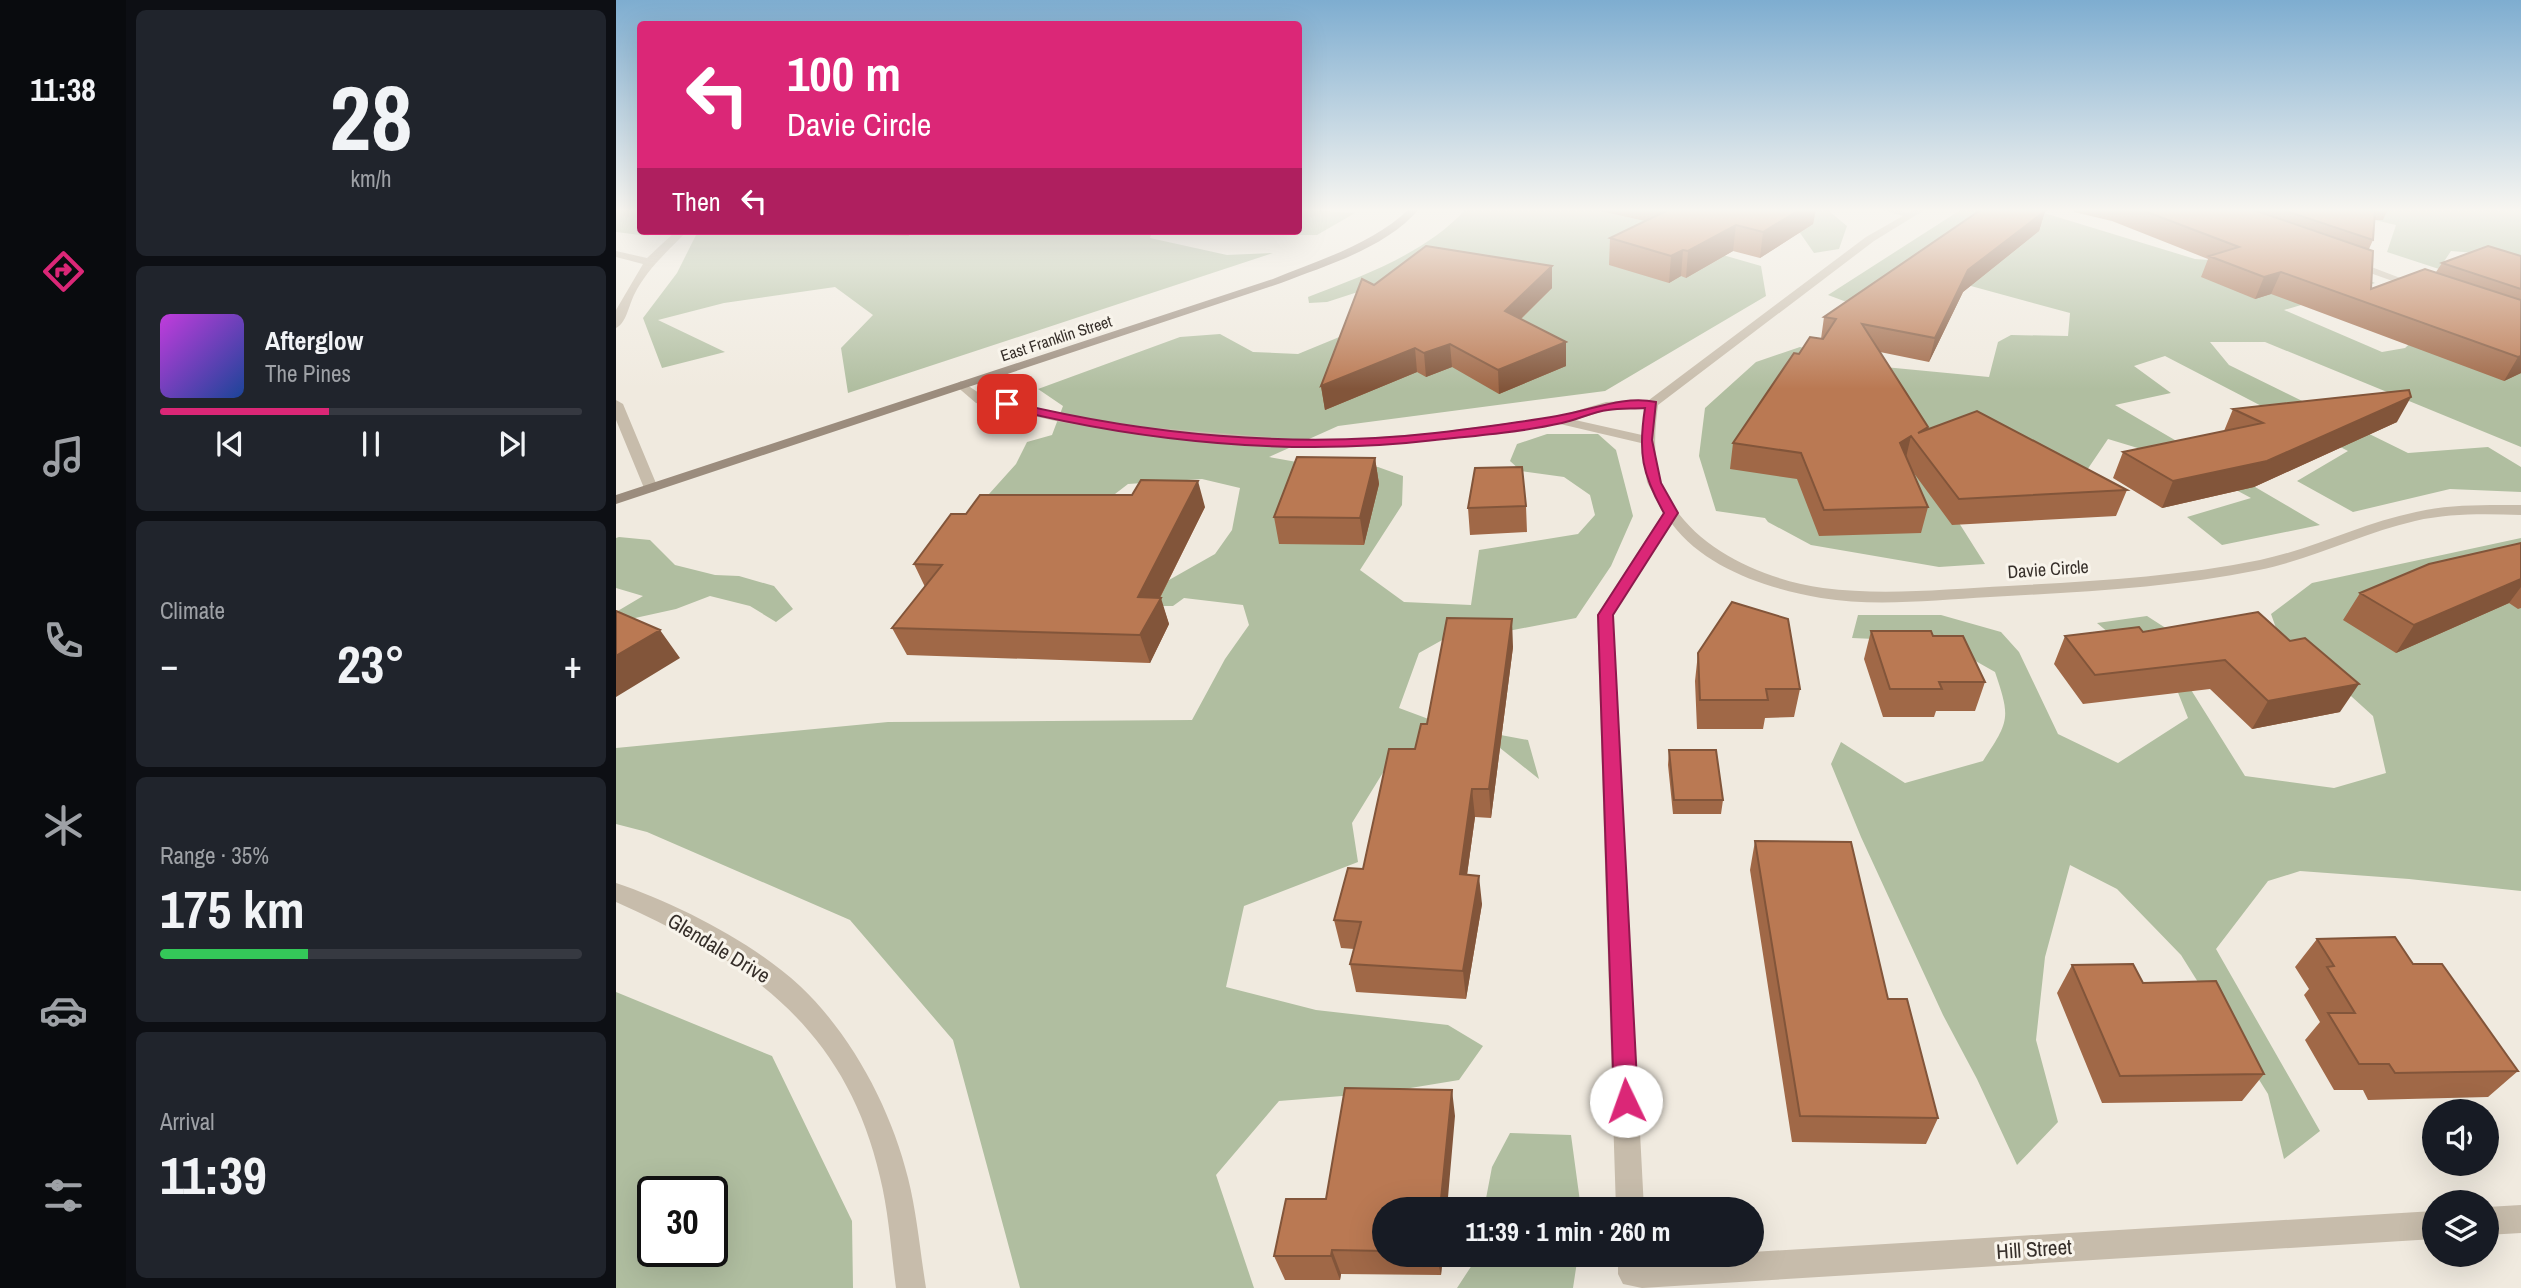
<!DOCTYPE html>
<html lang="en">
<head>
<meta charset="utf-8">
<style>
  :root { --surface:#171b24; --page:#20242c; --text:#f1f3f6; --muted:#9ea1a6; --line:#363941; --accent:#db2777 }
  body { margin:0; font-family:"Archivo Narrow",sans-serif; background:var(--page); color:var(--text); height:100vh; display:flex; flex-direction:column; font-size:26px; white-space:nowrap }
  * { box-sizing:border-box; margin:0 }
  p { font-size:23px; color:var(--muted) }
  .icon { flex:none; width:38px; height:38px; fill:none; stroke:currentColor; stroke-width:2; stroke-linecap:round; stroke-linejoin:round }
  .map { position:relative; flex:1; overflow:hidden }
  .drawer { display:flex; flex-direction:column; gap:10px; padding:10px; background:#0d0f14; width:490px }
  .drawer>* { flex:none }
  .banner { position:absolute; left:21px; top:21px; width:665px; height:214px; border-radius:7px; box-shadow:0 7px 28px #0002; background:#db2777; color:#fff; overflow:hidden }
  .fabs { position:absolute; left:1806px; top:1099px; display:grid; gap:14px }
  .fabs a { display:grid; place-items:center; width:77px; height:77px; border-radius:50%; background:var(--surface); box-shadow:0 7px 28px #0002; font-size:35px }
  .speed { position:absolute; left:21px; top:1176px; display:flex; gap:14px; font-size:35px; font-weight:700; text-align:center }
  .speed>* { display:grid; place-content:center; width:91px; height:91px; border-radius:50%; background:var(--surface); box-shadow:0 7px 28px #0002; line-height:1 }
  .speed .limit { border:4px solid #111; border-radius:10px; background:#fff; color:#111 }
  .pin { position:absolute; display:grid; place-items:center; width:60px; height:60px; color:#fff; margin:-30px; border-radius:14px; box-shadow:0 4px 10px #0006 }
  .me { position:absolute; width:77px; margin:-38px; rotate:357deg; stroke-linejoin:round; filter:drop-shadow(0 0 5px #0008) }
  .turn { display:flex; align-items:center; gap:24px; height:147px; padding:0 35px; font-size:32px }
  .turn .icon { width:91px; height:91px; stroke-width:2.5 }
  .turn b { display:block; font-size:49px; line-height:60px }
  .then { display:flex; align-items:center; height:66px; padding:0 35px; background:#0003; gap:14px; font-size:26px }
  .big { font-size:52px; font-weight:800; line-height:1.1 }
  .drawer .card { flex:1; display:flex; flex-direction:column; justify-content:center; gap:10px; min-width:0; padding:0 24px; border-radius:10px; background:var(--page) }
  .drawer .dial { align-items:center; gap:0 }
  .dial b { font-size:91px; line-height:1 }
  .song { display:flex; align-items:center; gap:21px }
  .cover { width:84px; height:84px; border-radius:10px; background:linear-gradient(135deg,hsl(290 70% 55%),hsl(220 70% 35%)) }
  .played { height:7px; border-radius:4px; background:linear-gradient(90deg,var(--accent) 40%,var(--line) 40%) }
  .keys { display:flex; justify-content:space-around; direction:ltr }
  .heat { display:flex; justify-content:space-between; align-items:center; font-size:38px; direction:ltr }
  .charge { height:10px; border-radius:5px; background:linear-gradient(90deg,#34c759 35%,var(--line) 0) }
  .trip { position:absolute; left:756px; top:1197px; width:392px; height:70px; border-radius:35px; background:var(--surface); box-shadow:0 7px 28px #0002; font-weight:800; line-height:70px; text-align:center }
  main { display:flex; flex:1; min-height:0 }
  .menu { display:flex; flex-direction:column; width:126px; justify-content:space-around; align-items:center; background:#090b0e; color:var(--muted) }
  .menu .icon { width:49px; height:49px }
  .menu .on { color:var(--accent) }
  .menu b { font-size:32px; color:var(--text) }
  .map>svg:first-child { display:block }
</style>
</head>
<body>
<main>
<nav class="menu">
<b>11:38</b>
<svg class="icon on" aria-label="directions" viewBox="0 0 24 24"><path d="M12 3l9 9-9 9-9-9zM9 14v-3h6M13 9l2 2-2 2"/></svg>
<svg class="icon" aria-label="music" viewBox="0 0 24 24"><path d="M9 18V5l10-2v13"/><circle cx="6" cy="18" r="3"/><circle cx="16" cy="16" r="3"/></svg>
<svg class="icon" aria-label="phone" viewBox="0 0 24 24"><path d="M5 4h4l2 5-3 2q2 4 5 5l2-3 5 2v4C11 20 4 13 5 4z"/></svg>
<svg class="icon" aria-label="climate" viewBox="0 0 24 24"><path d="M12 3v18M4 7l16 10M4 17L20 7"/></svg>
<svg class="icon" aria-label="car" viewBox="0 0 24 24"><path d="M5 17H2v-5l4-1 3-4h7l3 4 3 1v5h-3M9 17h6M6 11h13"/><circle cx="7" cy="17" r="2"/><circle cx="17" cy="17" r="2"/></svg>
<svg class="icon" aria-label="filters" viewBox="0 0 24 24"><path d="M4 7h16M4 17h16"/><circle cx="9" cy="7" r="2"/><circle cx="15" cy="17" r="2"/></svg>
</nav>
<section class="drawer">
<div class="card dial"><b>28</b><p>km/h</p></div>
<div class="card">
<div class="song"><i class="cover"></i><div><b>Afterglow</b><p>The Pines</p></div></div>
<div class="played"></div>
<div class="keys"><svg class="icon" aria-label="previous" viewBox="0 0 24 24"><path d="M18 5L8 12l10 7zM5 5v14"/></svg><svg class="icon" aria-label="pause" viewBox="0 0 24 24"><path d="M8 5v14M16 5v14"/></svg><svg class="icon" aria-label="next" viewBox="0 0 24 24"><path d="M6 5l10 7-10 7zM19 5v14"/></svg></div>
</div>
<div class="card"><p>Climate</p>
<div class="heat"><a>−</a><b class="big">23°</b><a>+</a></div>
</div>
<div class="card"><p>Range · 35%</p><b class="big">175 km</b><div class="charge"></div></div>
<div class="card"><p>Arrival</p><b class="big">11:39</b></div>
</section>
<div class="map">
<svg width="1905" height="1288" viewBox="0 0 1905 1288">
  <rect width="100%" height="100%" fill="#f0eadf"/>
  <path fill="#b0bea0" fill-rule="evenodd" d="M 0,209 L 24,209 L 24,231 L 41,231 L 32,236 L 0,232 Z
    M 683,209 L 739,213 L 701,235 L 641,235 L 642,231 L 682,231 Z
    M 850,209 L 1218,209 L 1214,212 L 1231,226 L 1223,249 L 1198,253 L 1182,230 L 1100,253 L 1145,266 L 1150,296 L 989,391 L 722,426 L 653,457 L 692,464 L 762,467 L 787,476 L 786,505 L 744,570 L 788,602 L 855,605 L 863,550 L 962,534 L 979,515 L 974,495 L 948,477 L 905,471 L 894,461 L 901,444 L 931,434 L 982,434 L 1000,450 L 1017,516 L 995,566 L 960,618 L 892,631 L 837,634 L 803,653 L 783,708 L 826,724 L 912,740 L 923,779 L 879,744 L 771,766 L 736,823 L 742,862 L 628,906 L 610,987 L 700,1010 L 832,1025 L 867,1046 L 843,1080 L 764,1093 L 663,1101 L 600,1175 L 638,1288 L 404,1288 L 337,1040 L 234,920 L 31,832 L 0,824 L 0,748 L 272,722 L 576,720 L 609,659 L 633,625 L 627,605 L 568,598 L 557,606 L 522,606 L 553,580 L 599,554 L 616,530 L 624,488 L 586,479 L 512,484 L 499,494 L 480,536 L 355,514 L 400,464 L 411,442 L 436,435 L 447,406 L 422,389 L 564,337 L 604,334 L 637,352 L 682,354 L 789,310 L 748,290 L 711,302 L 693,303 L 692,297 C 747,276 810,253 850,209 Z
    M 1346,209 L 1427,209 L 1425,212 L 1579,259 L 1608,261 L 1699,258 L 1759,283 L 1668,310 L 1766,352 L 1789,348 L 1831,310 L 1905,334 L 1905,447 L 1649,342 L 1594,342 L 1613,365 L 1792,453 L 1872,447 L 1905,467 L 1905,492 L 1834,489 L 1737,512 L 1681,481 L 1732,451 L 1549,356 L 1518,366 L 1555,393 L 1499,405 L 1704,525 L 1606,545 L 1571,517 L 1635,498 L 1568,462 L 1492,439 L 1467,476 L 1295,447 L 1369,564 L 1323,567 L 1195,545 L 1152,522 L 1149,518 L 1100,511 L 1083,456 L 1089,408 L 1140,362 L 1184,347 L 1258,366 L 1373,377 L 1382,342 L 1395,335 L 1452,336 L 1454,313 L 1300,271 L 1244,307 L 1212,295 Z
    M 1606,209 L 1905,209 L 1905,262 L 1883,255 L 1835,251 L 1823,269 L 1771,252 L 1780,225 L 1717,210 Z
    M 82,231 L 536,231 L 534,238 L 611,255 L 657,253 L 232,393 L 225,348 L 257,315 L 219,287 L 108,303 L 42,320 L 109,352 L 46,368 L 27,318 L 61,273 Z
    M 3,537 L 34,540 L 59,565 L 99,575 L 123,576 L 158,586 L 177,609 L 160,622 L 134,606 L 94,596 L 60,609 L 10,620 L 0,612 L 27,596 L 0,588 L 0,538 Z
    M 1905,538 L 1905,891 L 1793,879 L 1684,871 L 1652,881 L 1600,949 L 1704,1131 L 1668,1159 L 1652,1094 L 1565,955 L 1501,889 L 1454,865 L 1429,957 L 1420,1040 L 1442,1122 L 1401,1165 L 1361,1079 L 1327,1015 L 1245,837 L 1215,764 L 1225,742 L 1289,783 L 1367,761 C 1393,721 1395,719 1379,672 L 1326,642 L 1236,638 L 1242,615 L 1325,615 L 1385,632 L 1403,652 L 1442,734 L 1502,763 L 1572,718 L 1561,690 L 1481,623 L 1531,616 L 1559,634 L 1572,685 L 1629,776 L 1718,788 L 1770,773 L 1757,716 L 1660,628 L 1655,614 L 1696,583 Z
    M 0,992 L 156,1056 L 236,1221 L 237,1288 L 0,1288 ZM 37,1192 L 96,1192 L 96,1251 L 37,1251 Z
    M 894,1133 L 955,1135 L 965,1209 L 868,1209 L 876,1167 Z
    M 860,1255 L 962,1255 L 957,1288 L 841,1288 L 858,1262 Z"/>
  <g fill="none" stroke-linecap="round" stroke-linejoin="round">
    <path fill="#c7bcab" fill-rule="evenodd" d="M 1263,209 L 1279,209 L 1299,215 L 1294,218 Z"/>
    <path fill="#c7bcab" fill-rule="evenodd" d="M 1299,209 L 1310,209 L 1258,241 L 1042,405 C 1039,428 1037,451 1043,474 C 1061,542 1143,579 1207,588 C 1268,596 1331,589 1392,586 C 1476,581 1561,577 1644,560 C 1697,549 1746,523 1800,512 C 1834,504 1870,505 1905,505 L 1905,515 C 1870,514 1834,513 1799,521 C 1746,533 1697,559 1643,570 C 1554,588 1464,592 1374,597 C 1318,600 1260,607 1205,598 C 1152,589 1089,568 1056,524 L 997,615 L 1028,1209 L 1000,1209 L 981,615 L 1047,513 L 1031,482 L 1025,443 L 944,424 L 816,441 L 737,447 L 677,447 L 529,435 L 444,422 L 360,403 L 339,385 L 345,381 L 369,397 L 444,414 L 529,427 L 677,439 L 737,439 L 816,433 L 943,416 L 990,402 L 1033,400 L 1250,237 ZM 1029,408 L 1026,435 L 959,420 L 991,410 Z
      M 60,231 L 71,231 C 51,252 31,269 18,295 C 13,305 10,324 0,328 L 0,310 L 27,264 L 0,257 L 0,251 L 31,258 Z
      M 1729,260 L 1737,260 L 1808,287 L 1799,289 L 1729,264 Z
      M 0,400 L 7,404 L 42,488 L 40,491 L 35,492 L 28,488 L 0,420 Z
      M 0,883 C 60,903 138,943 184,986 C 236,1035 275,1109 292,1178 C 301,1214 304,1251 310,1288 L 280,1288 C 275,1251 273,1214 264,1177 C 230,1028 132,961 0,902 Z
      M 1905,1205 L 1905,1233 L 1871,1235 L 1871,1207 Z
      M 1818,1211 L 1818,1239 L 1026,1288 L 1007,1284 L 1002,1274 L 1002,1255 L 1030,1255 L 1031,1259 L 1136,1255 L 1136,1252 Z"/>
    <path fill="#9b8c7d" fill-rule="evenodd" d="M 793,209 L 803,209 C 770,248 711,265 665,283 L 0,504 L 0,495 L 657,279 C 703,260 757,244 793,209 Z"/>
  </g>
  <path fill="#a06847" d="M 976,209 L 1200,209 L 1197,224 L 1144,258 L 1117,251 L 1070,278 L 1065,276 L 1053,283 L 993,265 L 994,238 L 1029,221 Z
    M 1459,209 L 1772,209 L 1767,220 L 1758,220 L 1757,240 L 1753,249 L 1755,289 L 1820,272 L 1826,263 L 1905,256 L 1905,373 L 1888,381 L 1655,294 L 1639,299 L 1585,277 L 1592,259 L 1496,221 L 1458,212 Z
    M 1429,211 L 1423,231 L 1347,292 L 1313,362 L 1264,352 L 1312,429 L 1511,490 L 1500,516 L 1336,525 L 1297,472 L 1312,507 L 1305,533 L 1203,536 L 1181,479 L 1114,469 L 1117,443 L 1183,354 L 1205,339 L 1208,317 Z
    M 181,231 L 293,231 L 293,236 L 182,233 Z
    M 936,266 L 936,288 L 905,319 L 950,366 L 883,394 L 836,367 L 810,377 L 801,372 L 709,410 L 705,386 Z
    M 1617,409 L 1781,422 L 1638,487 L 1546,508 L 1497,478 L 1507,452 L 1608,431 Z
    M 759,458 L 763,484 L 748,545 L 663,544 L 658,517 Z
    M 910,506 L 911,532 L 854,535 L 852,508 Z
    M 589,507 L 544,598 L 553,624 L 534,663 L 291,655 L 276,628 L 309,587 L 298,564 L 350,514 Z
    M 1905,543 L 1905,608 L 1902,609 L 1893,603 L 1780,653 L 1727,620 L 1744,593 Z
    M 1642,612 L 1724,712 L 1636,729 L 1594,689 L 1467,704 L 1438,664 L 1449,636 L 1527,632 Z
    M 1255,631 L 1317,636 L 1369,682 L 1359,711 L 1320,711 L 1318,717 L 1267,717 L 1248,659 Z
    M 897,647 L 875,818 L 859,817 L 851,875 L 866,904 L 850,999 L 740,992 L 734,964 L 738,949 L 725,948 L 718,920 L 747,869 L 799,749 Z
    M 1082,653 L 1184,689 L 1178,717 L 1149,718 L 1147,729 L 1081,729 L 1079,681 Z
    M 1053,750 L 1107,800 L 1105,814 L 1057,814 L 1052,765 Z
    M 1139,841 L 1272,999 L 1322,1118 L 1310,1144 L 1176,1142 L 1134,870 Z
    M 1701,939 L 1797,964 L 1902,1071 L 1872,1097 L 1752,1100 L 1747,1090 L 1718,1090 L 1689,1040 L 1704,1022 L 1688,995 L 1693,989 L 1679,967 Z
    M 1456,965 L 1527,983 L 1648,1074 L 1626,1101 L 1486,1103 L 1441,993 Z
    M 839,1116 L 768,1209 L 768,1255 L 827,1255 L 825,1275 L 725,1274 L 724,1280 L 669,1280 L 658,1256 L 710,1199 Z"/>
  <path fill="#82553a" d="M 1185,209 L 1200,209 L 1197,224 L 1144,258 L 1147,232 Z
    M 1429,211 L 1423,231 L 1347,292 L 1313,362 L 1319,338 L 1352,270 Z
    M 1120,225 L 1117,251 L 1070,278 L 1072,251 Z
    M 1067,250 L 1065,276 L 1053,283 L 1055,256 Z
    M 936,266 L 936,288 L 890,333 L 889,311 Z
    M 1665,272 L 1655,294 L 1639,299 L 1648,277 Z
    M 950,342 L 950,366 L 883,394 L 882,370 Z
    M 834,344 L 836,367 L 810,377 L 808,353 Z
    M 799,348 L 801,372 L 709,410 L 705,386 Z
    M 1905,356 L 1905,373 L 1888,381 L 1902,357 Z
    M 1795,397 L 1781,422 L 1638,487 L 1546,508 L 1557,481 Z
    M 1295,436 L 1289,462 L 1284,443 Z
    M 759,458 L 763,484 L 748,545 L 744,518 Z
    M 582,481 L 589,507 L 538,609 L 545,598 L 553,624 L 534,663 L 524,635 L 522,597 Z
    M 1905,579 L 1905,587 L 1893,603 L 1780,653 L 1798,625 Z
    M 896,619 L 897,647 L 875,818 L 873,789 Z
    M 44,630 L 64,658 L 0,697 L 0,656 Z
    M 1743,684 L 1724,712 L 1636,729 L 1652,701 Z
    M 856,789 L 859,817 L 847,903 L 844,874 Z
    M 863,876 L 866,904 L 850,999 L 847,971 Z
    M 836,1090 L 839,1116 L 831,1209 L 824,1209 Z
    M 716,1250 L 725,1274 L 724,1280 L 715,1256 Z
    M 820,1255 L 827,1255 L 825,1275 Z"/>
  <path fill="#ba7953" stroke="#82553a" stroke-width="2" d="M 1054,209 L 1185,209 L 1147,232 L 1120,225 L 1072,251 L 1067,250 L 1055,256 L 994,238 Z
    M 1366,209 L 1419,209 L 1429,211 L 1352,270 L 1319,338 L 1246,324 L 1312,427 L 1302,433 L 1361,411 L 1511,490 L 1343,499 L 1295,436 L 1284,443 L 1312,507 L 1208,510 L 1185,453 L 1117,443 L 1178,353 L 1183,354 L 1194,337 L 1207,339 L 1220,319 L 1208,317 Z
    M 1523,209 L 1635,209 L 1757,251 L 1755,289 L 1809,269 L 1905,300 L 1905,356 L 1902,357 L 1665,272 L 1648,277 L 1593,256 L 1623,247 Z
    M 1664,209 L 1753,209 L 1759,211 L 1757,240 Z
    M 810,246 L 936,266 L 889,311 L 950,342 L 882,370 L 834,344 L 808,353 L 799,348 L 705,386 L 746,279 L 758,285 Z
    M 1872,246 L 1905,256 L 1905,289 L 1826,263 Z
    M 1793,390 L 1795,397 L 1651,461 L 1557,481 L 1507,452 L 1647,423 L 1617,409 Z
    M 681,457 L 759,458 L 744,518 L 658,517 Z
    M 906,467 L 910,506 L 852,508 L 859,468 Z
    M 525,480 L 582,481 L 522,597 L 545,598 L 524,635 L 276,628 L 326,565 L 298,564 L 335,514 L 350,514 L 364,495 L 516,495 Z
    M 1905,543 L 1905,579 L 1798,625 L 1744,593 L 1813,564 Z
    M 1116,602 L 1172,619 L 1184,689 L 1150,689 L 1152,700 L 1084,700 L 1082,653 Z
    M 0,611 L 44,630 L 0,656 Z
    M 1642,612 L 1674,641 L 1689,638 L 1743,684 L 1652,701 L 1609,660 L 1479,675 L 1449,636 L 1523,627 L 1527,632 Z
    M 831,618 L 896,619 L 873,789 L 856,789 L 844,874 L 863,876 L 847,971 L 734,964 L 745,922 L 718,920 L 732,868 L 747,869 L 773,749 L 799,749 L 805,724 L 811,724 Z
    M 1255,631 L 1315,631 L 1317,636 L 1347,636 L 1369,682 L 1323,682 L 1326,689 L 1274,689 Z
    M 1053,750 L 1100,750 L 1107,800 L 1058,800 Z
    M 1139,841 L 1235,842 L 1272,999 L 1291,999 L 1322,1118 L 1184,1116 Z
    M 1779,937 L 1797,964 L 1826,964 L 1902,1071 L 1779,1073 L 1773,1064 L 1743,1064 L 1712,1013 L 1739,1013 L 1711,967 L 1718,966 L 1701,939 Z
    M 1517,964 L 1527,983 L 1600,981 L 1648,1074 L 1504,1076 L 1456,965 Z
    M 729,1088 L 836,1090 L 824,1209 L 768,1209 L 768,1251 L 716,1250 L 715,1256 L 658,1256 L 670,1199 L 710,1199 Z"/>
  <linearGradient id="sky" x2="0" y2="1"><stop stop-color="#7eadd0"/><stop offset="0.54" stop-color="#f8f6f1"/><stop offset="1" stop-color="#f8f6f1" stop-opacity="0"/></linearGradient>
  <rect width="1905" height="389" fill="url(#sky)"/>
  <path fill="#db2777" stroke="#8e194d" stroke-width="2" d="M 391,401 C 528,435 678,449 819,433 C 860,428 901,423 941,416 C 974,411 1006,395 1040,402 L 1036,440 L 1045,483 L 1062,513 L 997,615 L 1022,1101 L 1018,1109 L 1010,1113 L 1001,1109 L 998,1101 L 982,615 L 1048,513 C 1026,474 1022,453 1029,408 C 1017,409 1004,408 992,410 C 976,412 961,420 946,423 C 905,432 861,436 819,440 C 678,457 524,442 387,407 L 387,402 Z"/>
  <g text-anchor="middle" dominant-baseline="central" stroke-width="6" stroke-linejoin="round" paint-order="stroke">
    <g font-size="16" fill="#362f2a" stroke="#f8f4eb">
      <text transform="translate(440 338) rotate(-18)">East Franklin Street</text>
    </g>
    <g font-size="18" fill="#362f2a" stroke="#f8f4eb">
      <text transform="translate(1432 569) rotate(-4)">Davie Circle</text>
    </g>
    <g font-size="21" fill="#362f2a" stroke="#f8f4eb">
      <text transform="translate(103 948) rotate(31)">Glendale Drive</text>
      <text transform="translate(1418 1249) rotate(-4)">Hill Street</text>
    </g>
  </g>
</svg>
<div class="fabs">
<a><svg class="icon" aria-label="sound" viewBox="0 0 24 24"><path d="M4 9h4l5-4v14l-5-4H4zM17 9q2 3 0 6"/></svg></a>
<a><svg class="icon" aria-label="layers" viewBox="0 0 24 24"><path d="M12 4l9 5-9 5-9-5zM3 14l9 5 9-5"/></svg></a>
</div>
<div class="speed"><div class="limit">30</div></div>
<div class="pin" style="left:391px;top:404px;background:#d93025"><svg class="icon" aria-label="arrive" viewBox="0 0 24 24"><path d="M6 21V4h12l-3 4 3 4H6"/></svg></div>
<svg class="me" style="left:1010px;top:1101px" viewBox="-20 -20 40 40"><circle r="19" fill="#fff"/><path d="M0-13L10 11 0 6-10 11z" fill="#db2777"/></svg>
<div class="trip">11:39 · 1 min · 260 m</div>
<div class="banner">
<div class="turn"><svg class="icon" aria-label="left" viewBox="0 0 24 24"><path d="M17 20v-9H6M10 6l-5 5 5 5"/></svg><div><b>100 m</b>Davie Circle</div></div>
<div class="then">Then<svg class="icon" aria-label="left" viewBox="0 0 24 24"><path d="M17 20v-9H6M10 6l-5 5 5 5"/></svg></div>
</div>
</div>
</main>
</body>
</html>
